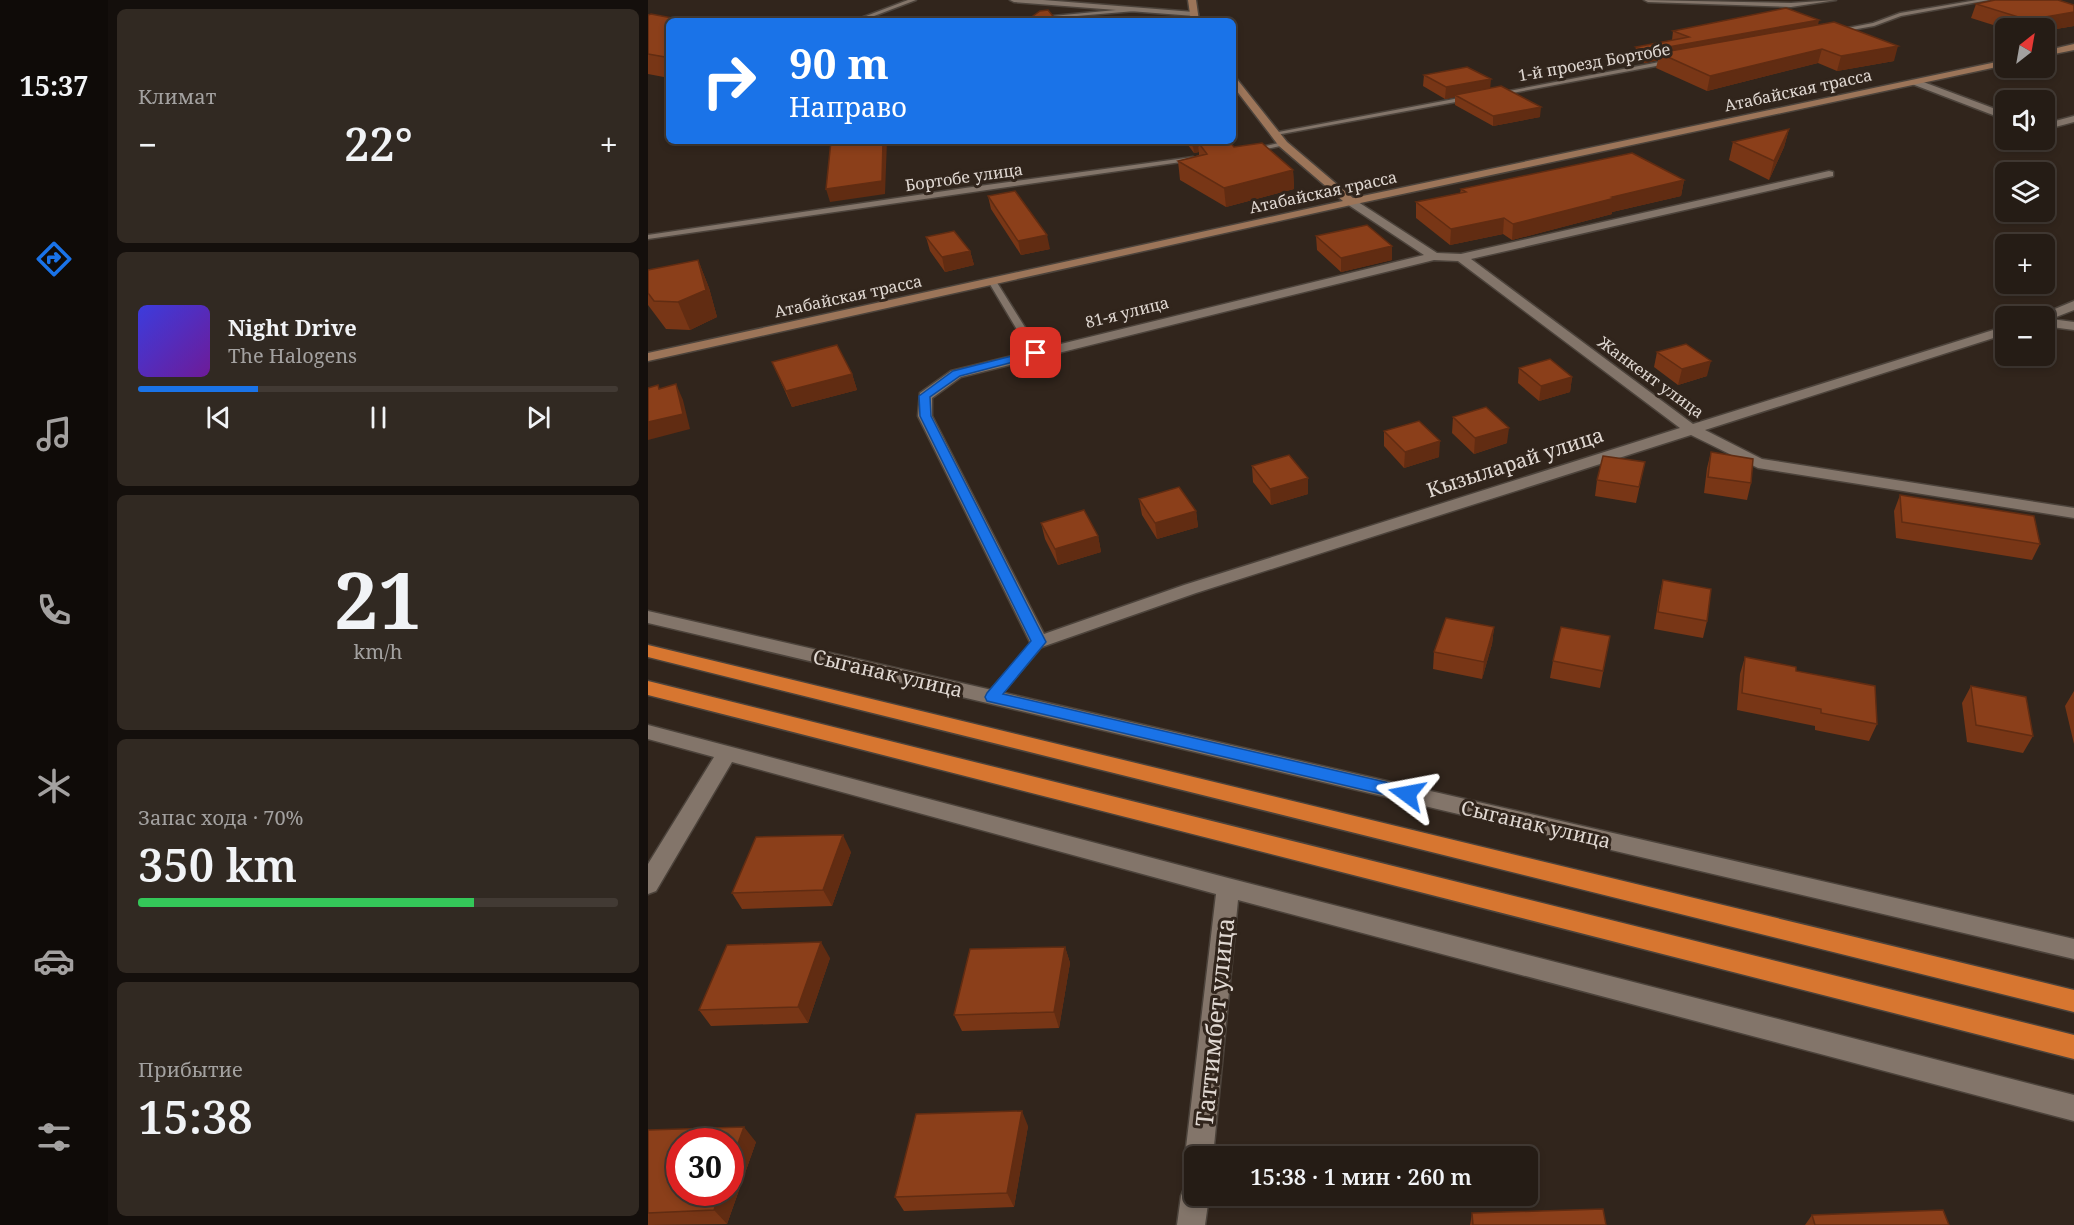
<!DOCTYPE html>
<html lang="ru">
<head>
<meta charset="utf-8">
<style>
  :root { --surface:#251c15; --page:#312922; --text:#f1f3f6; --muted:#a3a1a0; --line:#423a34; --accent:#1a73e8 }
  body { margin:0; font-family:"Noto Serif",serif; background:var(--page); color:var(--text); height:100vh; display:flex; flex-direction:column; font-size:22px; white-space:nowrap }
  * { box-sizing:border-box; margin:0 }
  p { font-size:20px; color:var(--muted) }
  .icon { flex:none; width:33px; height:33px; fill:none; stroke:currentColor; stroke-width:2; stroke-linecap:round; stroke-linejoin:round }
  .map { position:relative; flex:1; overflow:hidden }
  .panel { display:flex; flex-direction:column; gap:9px; padding:9px; background:#140f0c; width:540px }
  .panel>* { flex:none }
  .banner { position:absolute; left:18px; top:18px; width:570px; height:126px; border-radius:9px; box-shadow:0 3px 9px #0003,0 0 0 2px var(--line); background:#1a73e8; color:#fff; overflow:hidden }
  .needle { width:39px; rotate:31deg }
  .controls { position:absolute; left:1347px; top:18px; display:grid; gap:12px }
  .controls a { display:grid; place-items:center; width:60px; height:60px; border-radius:9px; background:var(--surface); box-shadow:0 3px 9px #0003,0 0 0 2px var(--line); font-size:30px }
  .speed { position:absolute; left:18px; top:1128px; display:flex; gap:12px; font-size:30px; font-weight:700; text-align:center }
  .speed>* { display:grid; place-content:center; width:78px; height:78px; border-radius:50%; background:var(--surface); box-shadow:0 3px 9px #0003,0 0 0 2px var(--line); line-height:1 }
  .speed .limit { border:9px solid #d22; background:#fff; color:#111 }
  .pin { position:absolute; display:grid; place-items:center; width:51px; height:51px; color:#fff; margin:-26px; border-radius:12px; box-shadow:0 3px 9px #0006 }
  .me { position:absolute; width:66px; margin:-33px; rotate:283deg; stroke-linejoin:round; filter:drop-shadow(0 0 4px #0008) }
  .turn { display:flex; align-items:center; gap:21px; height:126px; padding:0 24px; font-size:27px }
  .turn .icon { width:78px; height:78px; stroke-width:2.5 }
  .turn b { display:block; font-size:42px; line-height:51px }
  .big { font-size:45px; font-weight:600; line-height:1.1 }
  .panel .tile { flex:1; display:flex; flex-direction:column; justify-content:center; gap:9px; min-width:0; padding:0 21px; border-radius:9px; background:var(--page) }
  .panel .dial { align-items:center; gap:0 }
  .dial b { font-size:78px; line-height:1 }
  .song { display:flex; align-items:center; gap:18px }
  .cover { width:72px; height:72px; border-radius:9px; background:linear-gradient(135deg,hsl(240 70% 55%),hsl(280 70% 35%)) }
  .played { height:6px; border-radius:3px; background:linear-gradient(90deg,var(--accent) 25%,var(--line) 25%) }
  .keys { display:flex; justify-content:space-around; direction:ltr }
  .heat { display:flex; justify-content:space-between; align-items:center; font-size:33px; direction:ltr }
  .charge { height:9px; border-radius:4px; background:linear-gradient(90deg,#34c759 70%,var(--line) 0) }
  .trip { position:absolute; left:536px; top:1146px; width:354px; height:60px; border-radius:9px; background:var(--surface); box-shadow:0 3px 9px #0003,0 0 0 2px var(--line); font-weight:600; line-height:60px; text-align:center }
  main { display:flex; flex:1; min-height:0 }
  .menu { display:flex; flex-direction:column; width:108px; justify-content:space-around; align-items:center; background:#0f0b08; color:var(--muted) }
  .menu .icon { width:42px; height:42px }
  .menu .on { color:var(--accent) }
  .menu b { font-size:27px; color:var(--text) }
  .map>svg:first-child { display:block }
</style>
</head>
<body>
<main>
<nav class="menu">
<b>15:37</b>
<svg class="icon on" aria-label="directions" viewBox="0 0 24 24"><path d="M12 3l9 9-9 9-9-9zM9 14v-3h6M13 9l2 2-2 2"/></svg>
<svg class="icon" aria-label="music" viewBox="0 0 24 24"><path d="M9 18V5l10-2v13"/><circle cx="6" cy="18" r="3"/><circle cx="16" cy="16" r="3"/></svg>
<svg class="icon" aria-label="phone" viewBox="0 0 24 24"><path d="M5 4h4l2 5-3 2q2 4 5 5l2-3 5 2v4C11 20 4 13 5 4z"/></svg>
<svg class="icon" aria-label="climate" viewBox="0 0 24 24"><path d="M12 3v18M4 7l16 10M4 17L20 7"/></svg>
<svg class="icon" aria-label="car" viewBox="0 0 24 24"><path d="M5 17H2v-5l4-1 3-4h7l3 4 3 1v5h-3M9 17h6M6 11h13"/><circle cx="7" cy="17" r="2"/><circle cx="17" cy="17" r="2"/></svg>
<svg class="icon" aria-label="filters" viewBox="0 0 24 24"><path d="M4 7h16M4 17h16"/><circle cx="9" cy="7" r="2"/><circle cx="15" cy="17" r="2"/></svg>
</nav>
<section class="panel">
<div class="tile"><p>Климат</p>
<div class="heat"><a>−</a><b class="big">22°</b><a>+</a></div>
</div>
<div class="tile">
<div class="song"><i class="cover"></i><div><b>Night Drive</b><p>The Halogens</p></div></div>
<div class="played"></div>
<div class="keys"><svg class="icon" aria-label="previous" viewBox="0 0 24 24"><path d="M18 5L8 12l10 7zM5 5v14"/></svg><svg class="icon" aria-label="pause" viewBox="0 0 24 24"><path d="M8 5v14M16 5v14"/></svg><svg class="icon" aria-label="next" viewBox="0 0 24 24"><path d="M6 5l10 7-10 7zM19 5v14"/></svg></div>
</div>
<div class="tile dial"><b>21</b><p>km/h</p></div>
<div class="tile"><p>Запас хода · 70%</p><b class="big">350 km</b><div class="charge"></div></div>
<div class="tile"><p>Прибытие</p><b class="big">15:38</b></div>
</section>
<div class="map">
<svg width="1426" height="1225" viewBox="0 0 1426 1225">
  <rect width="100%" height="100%" fill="#31251c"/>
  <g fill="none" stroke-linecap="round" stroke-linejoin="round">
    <defs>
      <path id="lane" d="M 260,0 L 268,0 L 213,21 L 205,21 Z
        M 1329,0 L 1341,0 L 1253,16 L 1226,26 L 1187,33 L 1184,31 L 1225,23 L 1252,13 Z
        M 489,8 L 487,11 L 371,21 L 351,21 Z
        M 1022,60 L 1024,63 L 848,96 L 845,94 Z
        M 822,96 L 824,99 L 628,135 L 625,133 Z
        M 635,142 L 638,144 L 637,145 L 604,152 L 601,150 Z
        M 545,157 L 548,159 L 547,160 L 0,239 L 0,235 L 317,188 Z
        M 341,279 L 348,281 L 393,353 L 391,355 L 385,355 L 383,353 L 340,281 Z
        M 391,638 L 395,639 L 397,642 L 395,645 L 349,700 L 339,700 L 338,697 L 339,694 L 387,639 Z"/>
      <path id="street" d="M 362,0 L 395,0 L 546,12 L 550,14 L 546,16 L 366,2 Z
        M 996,0 L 1143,3 L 1188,0 L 1143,7 L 1000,2 Z
        M 1264,80 L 1270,80 L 1358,113 L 1358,120 L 1264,84 Z
        M 1426,116 L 1426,122 L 1396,130 L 1396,124 Z
        M 1181,171 L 1185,172 L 1185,176 L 823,259 L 1045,424 L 1358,326 L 1358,334 L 1057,430 L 1114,459 L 1426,508 L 1426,518 L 1110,468 L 1043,435 L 548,593 L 391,648 L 384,646 L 382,642 L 270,416 L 272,393 L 303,371 L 776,255 L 699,204 L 699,200 L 707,200 L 789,253 L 813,254 ZM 786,260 L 810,261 L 1032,428 L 536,585 L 396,634 L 284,416 L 284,398 L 313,377 Z
        M 1426,301 L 1426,310 L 1403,319 L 1426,322 L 1426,330 L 1396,326 L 1396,316 L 1390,316 Z
        M 0,611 L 1426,939 L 1426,959 L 0,623 Z
        M 0,725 L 580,878 L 1426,1095 L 1426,1121 L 590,900 L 565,1156 L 546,1156 L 546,1168 L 541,1166 L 537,1156 L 568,894 L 84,762 L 8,891 L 0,894 L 0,864 L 66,757 L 0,739 Z
        M 546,1182 L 546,1196 L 561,1196 L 557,1225 L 529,1225 L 533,1196 L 537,1186 Z"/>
      <path id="secondary" d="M 540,0 L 548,0 L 551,21 L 543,21 Z
        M 1426,44 L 1426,50 L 1396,56 L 1396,51 Z
        M 1358,60 L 1358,65 L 703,205 L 0,361 L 0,353 L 695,201 L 631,146 L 585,86 L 585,77 L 588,78 L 639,142 L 705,198 Z"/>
      <path id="highway" d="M 0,645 L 1426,990 L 1426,1012 L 0,657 Z
        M 0,681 L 1426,1035 L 1426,1059 L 0,695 Z"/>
    </defs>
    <use href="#lane" stroke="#4c433b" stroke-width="3"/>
    <use href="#street" stroke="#4c433b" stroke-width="3"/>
    <use href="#secondary" stroke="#4c433b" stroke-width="3"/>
    <use href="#highway" stroke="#4c433b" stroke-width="3"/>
    <use href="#lane" fill="#83756a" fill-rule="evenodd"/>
    <use href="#street" fill="#83756a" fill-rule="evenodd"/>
    <use href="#secondary" fill="#9c7559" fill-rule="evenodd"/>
    <use href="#highway" fill="#d77630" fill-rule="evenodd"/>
  </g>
  <path fill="#783616" d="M 1328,4 L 1426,5 L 1426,26 L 1396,31 L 1396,28 L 1358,29 L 1323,18 Z
    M 0,15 L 21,21 L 21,78 L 0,74 Z
    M 1170,25 L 1246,61 L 1189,71 L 1170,63 L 1059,91 L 1008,68 L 1010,60 L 997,63 L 986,58 L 988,47 L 1024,40 L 1025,31 Z
    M 776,75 L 842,88 L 892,117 L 845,126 L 807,105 L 807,97 L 797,99 L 775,86 Z
    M 1141,129 L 1136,147 L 1121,180 L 1081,160 L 1085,142 Z
    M 537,141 L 581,141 L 586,147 L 645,170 L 646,189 L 578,207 L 532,180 L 530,161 L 551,155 L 551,152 L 546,153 Z
    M 1036,180 L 1033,196 L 964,212 L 964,214 L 864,240 L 855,234 L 802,245 L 768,218 L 768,202 L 812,193 L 813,189 Z
    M 340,196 L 402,249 L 373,255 L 343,209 Z
    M 668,236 L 744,260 L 693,272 L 669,250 Z
    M 278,237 L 322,251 L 326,265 L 297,272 L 282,251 Z
    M 50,260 L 61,288 L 69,317 L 42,330 L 18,329 L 0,305 L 0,270 Z
    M 1009,352 L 1059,376 L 1030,385 L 1006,367 Z
    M 124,362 L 204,374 L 209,390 L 144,407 Z
    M 871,368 L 924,377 L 922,392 L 891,401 L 870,383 Z
    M 805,417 L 859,443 L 826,454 L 804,433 Z
    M 736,431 L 791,457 L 756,468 L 736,446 Z
    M 1063,452 L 1103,483 L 1099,500 L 1056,493 L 1059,468 Z
    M 997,462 L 988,503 L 947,496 L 949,480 Z
    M 604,466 L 660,494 L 623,505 L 605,482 Z
    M 1252,495 L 1392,544 L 1384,560 L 1248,538 L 1246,511 Z
    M 491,499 L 548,511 L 550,527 L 509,539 L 494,515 Z
    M 393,523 L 450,536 L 453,552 L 410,565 L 397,539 Z
    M 1015,580 L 1059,621 L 1055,638 L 1006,629 L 1011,597 Z
    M 846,627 L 844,644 L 834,679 L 785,669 L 786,652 Z
    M 962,636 L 952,688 L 902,678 L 905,661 Z
    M 1097,657 L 1148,671 L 1229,724 L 1221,741 L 1167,730 L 1167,726 L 1089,710 L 1092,674 Z
    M 1323,686 L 1385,736 L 1375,753 L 1319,742 L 1314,703 Z
    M 1426,691 L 1426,744 L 1417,706 Z
    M 203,852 L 184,906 L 94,909 L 84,893 Z
    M 417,947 L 422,963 L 411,1028 L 314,1031 L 306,1015 Z
    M 182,958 L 160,1023 L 63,1026 L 51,1010 Z
    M 380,1126 L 366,1207 L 256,1211 L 247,1197 Z
    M 0,1130 L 108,1142 L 79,1224 L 0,1225 Z
    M 824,1213 L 958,1225 L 822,1225 Z
    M 1164,1215 L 1301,1225 L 1157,1225 Z"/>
  <path fill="#612c12" d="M 1426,12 L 1426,26 L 1396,31 L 1396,28 L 1378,28 L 1380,20 Z
    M 1171,20 L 1169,31 L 1011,53 L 1010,60 L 997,63 L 998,51 Z
    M 1250,46 L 1246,61 L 1189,71 L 1193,56 Z
    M 1174,49 L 1170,63 L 1059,91 L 1062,76 Z
    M 21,56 L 21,68 L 17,57 Z
    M 843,79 L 842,91 L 807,95 L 807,97 L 797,99 L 798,87 Z
    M 893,107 L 892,117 L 845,126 L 845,116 Z
    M 1141,129 L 1136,147 L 1121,180 L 1126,161 Z
    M 235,141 L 239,141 L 237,194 L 182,202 L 178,189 Z
    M 545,146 L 550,146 L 551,152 L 546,153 Z
    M 645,170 L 646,189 L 578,207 L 576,188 Z
    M 1036,180 L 1033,196 L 964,212 L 964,214 L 864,240 L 865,224 L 964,197 Z
    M 856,218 L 855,234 L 802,245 L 803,229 Z
    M 399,235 L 402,249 L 373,255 L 370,241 Z
    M 744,246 L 744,260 L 693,272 L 693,258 Z
    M 322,251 L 326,265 L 297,272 L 294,257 Z
    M 50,260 L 61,288 L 69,317 L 42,330 L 30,302 Z
    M 1063,361 L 1059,376 L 1030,385 L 1034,369 Z
    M 204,374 L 209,390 L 144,407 L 138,391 Z
    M 924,377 L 922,392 L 891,401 L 893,386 Z
    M 28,384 L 35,400 L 42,429 L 0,440 L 0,422 Z
    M 861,428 L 859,443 L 826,454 L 827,438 Z
    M 792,441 L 791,457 L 756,468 L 757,452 Z
    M 660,478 L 660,494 L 623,505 L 622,489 Z
    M 548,511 L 550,527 L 509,539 L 507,523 Z
    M 450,536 L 453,552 L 410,565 L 407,549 Z
    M 846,627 L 844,644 L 834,679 L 836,662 Z
    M 195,835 L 203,852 L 184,906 L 175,890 Z
    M 173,942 L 182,958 L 160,1023 L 150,1007 Z
    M 417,947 L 422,963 L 411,1028 L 406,1012 Z
    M 374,1111 L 380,1126 L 366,1207 L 359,1193 Z
    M 96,1127 L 108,1142 L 79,1224 L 66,1210 L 72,1192 L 82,1192 L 82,1165 Z"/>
  <path fill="#8b3f1a" stroke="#612c12" stroke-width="1.5" d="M 1347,0 L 1410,0 L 1426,5 L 1426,12 L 1380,20 L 1328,4 Z
    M 1138,8 L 1171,20 L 998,51 L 988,47 L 1041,37 L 1025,31 Z
    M 400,10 L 409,21 L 372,21 L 387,20 L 385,16 L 392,11 Z
    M 3,14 L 40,21 L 21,21 L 21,56 L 17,57 L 0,54 L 0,15 Z
    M 1186,22 L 1250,46 L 1193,56 L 1174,49 L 1062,76 L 1011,53 Z
    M 819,67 L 843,79 L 798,87 L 776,75 Z
    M 853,86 L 893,107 L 845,116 L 807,95 Z
    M 1141,129 L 1126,161 L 1085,142 Z
    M 183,141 L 235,141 L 234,181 L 178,189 Z
    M 541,141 L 560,141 L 550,142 L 550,146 L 545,146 Z
    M 560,141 L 581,141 L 586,147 L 614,143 L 645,170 L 576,188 L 530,161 L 559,154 L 550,142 Z
    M 984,153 L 1036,180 L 964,197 L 967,198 L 865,224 L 856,218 L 803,229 L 768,202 L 818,192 L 813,189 Z
    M 367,191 L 399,235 L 370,241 L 340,196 Z
    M 719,225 L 744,246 L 693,258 L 668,236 Z
    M 306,231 L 322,251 L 294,257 L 278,237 Z
    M 50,260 L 58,290 L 30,302 L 6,301 L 0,293 L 0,270 Z
    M 1038,344 L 1063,361 L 1034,369 L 1009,352 Z
    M 189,345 L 204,374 L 138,391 L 124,362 Z
    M 902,359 L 924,377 L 893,386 L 871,368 Z
    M 28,384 L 35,414 L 0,422 L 0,388 L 10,385 L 11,389 Z
    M 838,407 L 861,428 L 827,438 L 805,417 Z
    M 771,421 L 792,441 L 757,452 L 736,431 Z
    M 1063,452 L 1105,459 L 1103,483 L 1060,477 Z
    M 641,455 L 660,478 L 622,489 L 604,466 Z
    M 955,456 L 997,462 L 991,487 L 949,480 Z
    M 531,487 L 548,511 L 507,523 L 491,499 Z
    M 1252,495 L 1386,516 L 1392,544 L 1254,522 Z
    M 436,510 L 450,536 L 407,549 L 393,523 Z
    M 1015,580 L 1063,589 L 1059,621 L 1010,612 Z
    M 798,618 L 846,627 L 836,662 L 786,652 Z
    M 913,627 L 962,636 L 955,671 L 905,661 Z
    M 1097,657 L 1148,667 L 1148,671 L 1227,686 L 1229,724 L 1173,713 L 1173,709 L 1094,693 Z
    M 1323,686 L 1378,697 L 1385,736 L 1328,725 Z
    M 195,835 L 175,890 L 84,893 L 108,837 Z
    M 173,942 L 150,1007 L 51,1010 L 79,945 Z
    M 417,947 L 406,1012 L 306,1015 L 322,949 Z
    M 374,1111 L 359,1193 L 247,1197 L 268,1114 Z
    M 96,1127 L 82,1165 L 82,1142 L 32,1142 L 32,1192 L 72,1192 L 66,1210 L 0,1213 L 0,1130 Z
    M 955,1209 L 958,1225 L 825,1225 L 824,1213 Z
    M 1295,1210 L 1301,1225 L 1167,1225 L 1164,1215 Z"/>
  <path fill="#1a73e8" stroke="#114b97" stroke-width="1.5" d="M 388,350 L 393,353 L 392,355 L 312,376 L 282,397 L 283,416 L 398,642 L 355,694 L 759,787 L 764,789 L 767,794 L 764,798 L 759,800 L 339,701 L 337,697 L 339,693 L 383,641 L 272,416 L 271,396 L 305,371 Z"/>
  <g text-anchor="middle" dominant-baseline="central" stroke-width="6" stroke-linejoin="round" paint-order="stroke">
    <g font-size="16" fill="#e0d8d2" stroke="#31251c">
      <text transform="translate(946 62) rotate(-10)">1-й проезд Бортобе</text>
      <text transform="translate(1150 90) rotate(-12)">Атабайская трасса</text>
      <text transform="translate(316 177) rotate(-8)">Бортобе улица</text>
      <text transform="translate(675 192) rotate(-12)">Атабайская трасса</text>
      <text transform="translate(200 296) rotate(-12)">Атабайская трасса</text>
      <text transform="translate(479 312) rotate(-14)">81-я улица</text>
      <text transform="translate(1003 377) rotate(36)">Жанкент улица</text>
    </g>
    <g font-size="20" fill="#e0d8d2" stroke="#31251c">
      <text transform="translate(867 462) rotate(-18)">Кызыларай улица</text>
      <text transform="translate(240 673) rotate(13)">Сыганак улица</text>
      <text transform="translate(888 824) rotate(13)">Сыганак улица</text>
    </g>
    <g font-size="24" fill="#e0d8d2" stroke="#31251c">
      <text transform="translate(566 1022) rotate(-84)">Таттимбет улица</text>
    </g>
  </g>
</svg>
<div class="controls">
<a><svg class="needle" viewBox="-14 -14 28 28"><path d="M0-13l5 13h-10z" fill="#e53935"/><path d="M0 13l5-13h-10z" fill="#a3a1a0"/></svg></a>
<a><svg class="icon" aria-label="sound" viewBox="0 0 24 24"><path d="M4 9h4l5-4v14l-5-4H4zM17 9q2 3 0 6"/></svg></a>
<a><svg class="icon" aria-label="layers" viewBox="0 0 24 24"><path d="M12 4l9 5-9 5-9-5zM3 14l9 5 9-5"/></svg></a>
<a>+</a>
<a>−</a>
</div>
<div class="speed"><div class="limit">30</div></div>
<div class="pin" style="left:388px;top:353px;background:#d93025"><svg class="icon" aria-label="arrive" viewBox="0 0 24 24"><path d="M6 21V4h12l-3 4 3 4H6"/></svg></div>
<svg class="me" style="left:759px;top:794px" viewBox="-20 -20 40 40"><path d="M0-17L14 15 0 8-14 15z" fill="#1a73e8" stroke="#fff" stroke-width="4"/></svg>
<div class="trip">15:38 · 1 мин · 260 m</div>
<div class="banner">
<div class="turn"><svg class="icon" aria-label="right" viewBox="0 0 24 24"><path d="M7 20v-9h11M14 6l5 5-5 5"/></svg><div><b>90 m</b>Направо</div></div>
</div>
</div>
</main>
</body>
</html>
